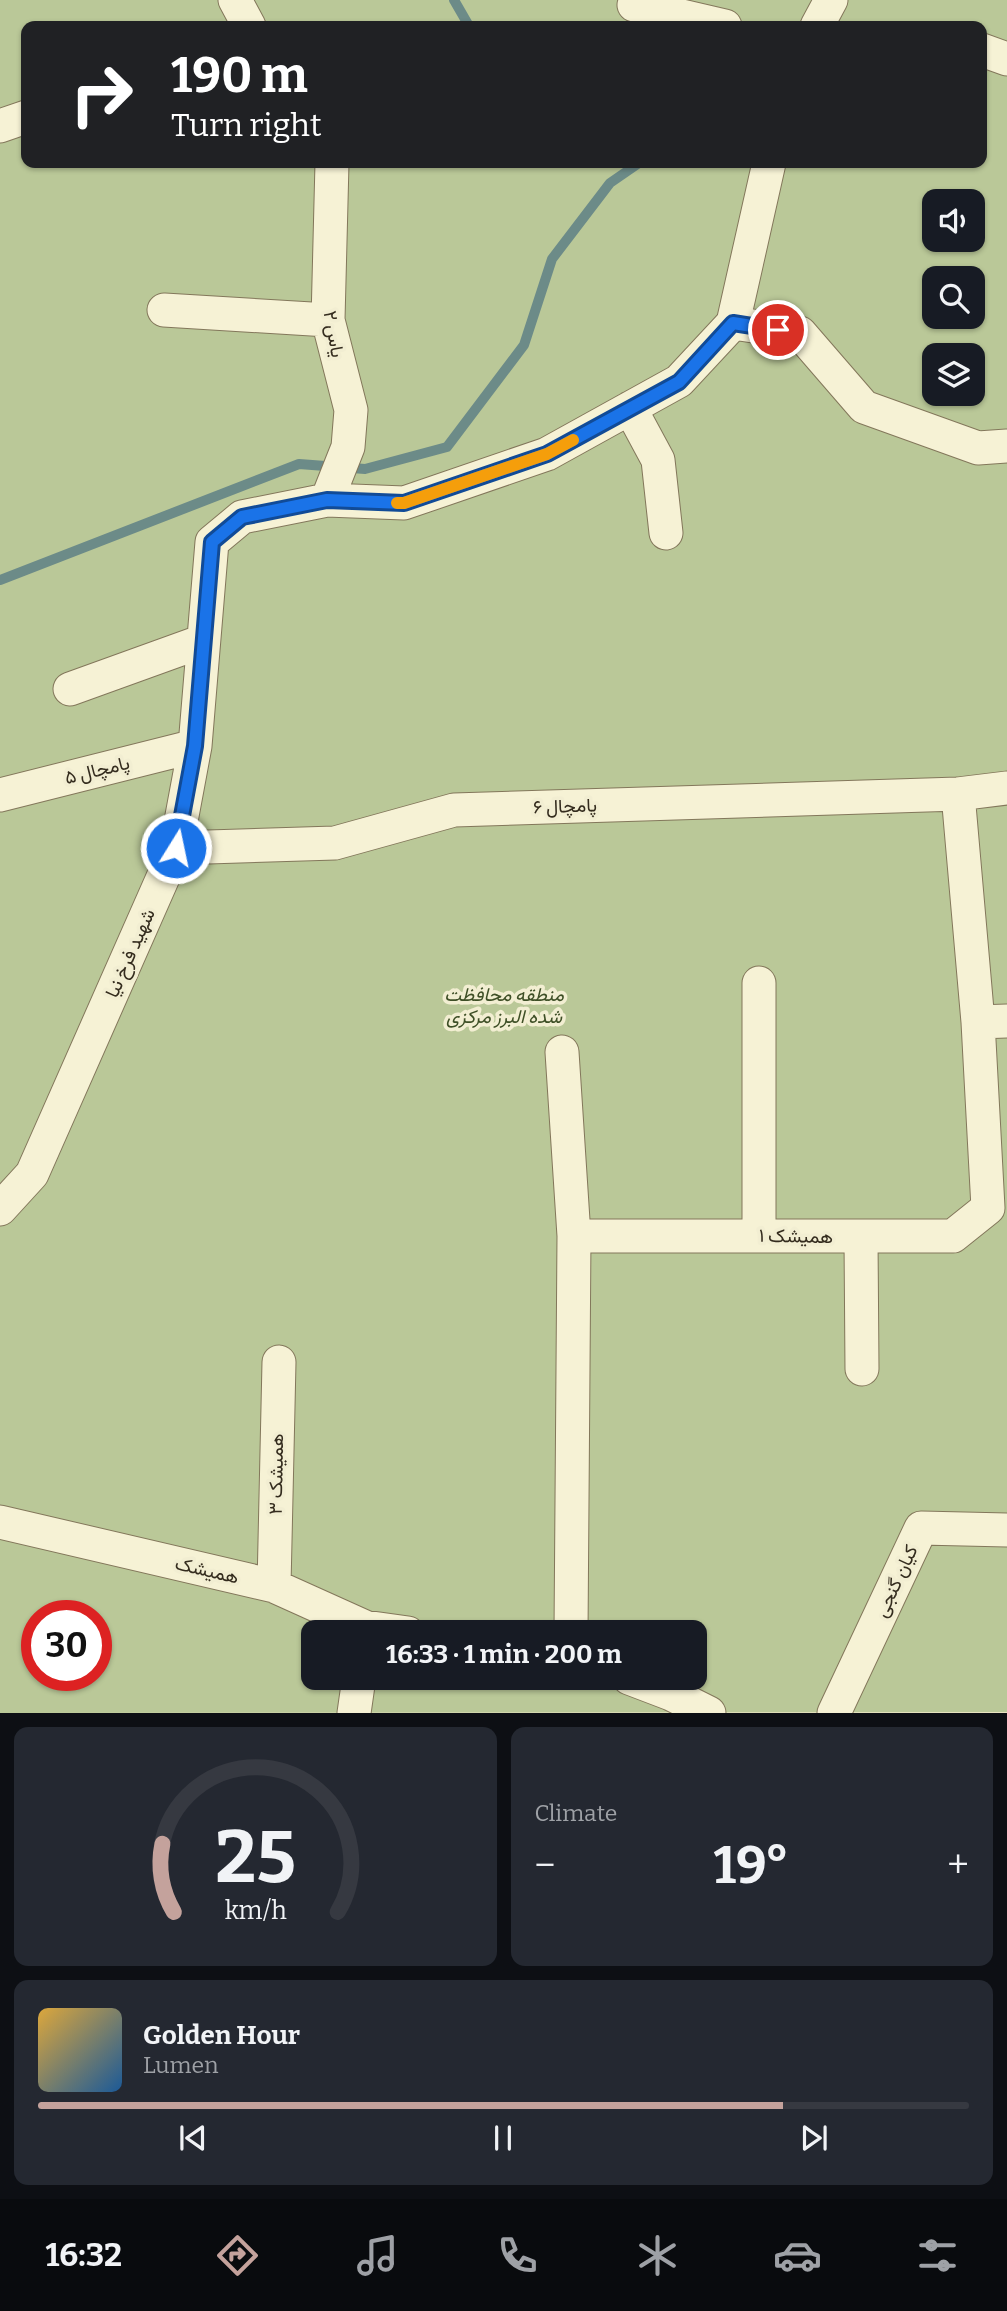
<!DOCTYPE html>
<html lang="en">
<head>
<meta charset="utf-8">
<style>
  :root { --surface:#171b24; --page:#242831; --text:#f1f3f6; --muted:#9ea1a6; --line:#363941; --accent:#c4a29c }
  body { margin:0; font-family:Bitter,Vazirmatn,serif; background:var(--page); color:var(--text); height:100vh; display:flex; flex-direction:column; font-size:26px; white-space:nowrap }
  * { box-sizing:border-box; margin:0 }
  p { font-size:23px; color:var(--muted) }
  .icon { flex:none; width:38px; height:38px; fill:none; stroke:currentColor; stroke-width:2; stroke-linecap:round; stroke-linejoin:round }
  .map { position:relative; height:1713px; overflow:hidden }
  .details { display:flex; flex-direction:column; gap:14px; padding:14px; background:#0d0f14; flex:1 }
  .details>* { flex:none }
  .top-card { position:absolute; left:21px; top:21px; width:966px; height:147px; border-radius:14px; box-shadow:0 2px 5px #0004; background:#202124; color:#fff; overflow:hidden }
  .fabs { position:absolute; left:922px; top:189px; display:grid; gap:14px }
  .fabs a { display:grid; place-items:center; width:63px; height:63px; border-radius:14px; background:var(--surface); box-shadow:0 2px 5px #0004; font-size:35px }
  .speed { position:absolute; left:21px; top:1600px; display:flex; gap:14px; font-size:35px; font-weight:700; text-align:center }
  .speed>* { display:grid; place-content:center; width:91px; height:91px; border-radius:50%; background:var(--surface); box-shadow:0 2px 5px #0004; line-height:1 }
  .speed .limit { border:10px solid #d22; background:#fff; color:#111 }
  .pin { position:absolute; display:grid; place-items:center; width:60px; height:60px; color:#fff; margin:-30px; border:4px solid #fff; border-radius:50%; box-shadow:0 2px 7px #0007 }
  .me { position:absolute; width:77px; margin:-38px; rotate:10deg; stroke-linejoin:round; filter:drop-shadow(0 0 5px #0008) }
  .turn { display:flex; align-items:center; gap:24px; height:147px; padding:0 35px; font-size:32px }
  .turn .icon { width:91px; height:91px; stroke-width:2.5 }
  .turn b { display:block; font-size:49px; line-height:60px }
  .big { font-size:52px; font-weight:700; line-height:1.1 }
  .details .widget { flex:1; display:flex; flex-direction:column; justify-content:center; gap:10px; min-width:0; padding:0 24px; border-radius:14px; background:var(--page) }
  .details .dial { align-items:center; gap:0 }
  .dial svg { height:182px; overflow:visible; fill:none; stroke:var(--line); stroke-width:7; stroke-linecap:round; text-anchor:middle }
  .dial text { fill:var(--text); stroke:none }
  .song { display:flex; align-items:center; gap:21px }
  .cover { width:84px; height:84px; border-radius:10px; background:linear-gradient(135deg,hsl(40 70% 55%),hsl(210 70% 35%)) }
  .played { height:7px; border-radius:4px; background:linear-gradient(90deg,var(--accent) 80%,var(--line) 80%) }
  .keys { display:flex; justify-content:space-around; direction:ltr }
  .heat { display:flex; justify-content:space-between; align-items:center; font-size:38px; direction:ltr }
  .details .tiles { flex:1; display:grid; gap:14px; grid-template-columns:1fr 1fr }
  .widget:last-child { grid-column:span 2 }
  .trip { position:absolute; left:301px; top:1620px; width:406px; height:70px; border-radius:14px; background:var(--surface); box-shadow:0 2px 5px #0004; font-weight:700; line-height:70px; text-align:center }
  .tab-bar { display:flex; height:112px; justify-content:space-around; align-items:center; background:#090b0e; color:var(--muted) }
  .tab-bar .icon { width:49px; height:49px }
  .tab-bar .selected { color:var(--accent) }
  .tab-bar b { font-size:32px; color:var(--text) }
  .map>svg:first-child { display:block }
</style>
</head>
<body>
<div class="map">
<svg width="1007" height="1713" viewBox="0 0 1007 1713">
  <rect width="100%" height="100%" fill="#eae5c3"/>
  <path fill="#bac898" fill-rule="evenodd" d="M 0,0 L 1007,0 L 1007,1712 L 0,1713 ZM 26,26 L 982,26 L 982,163 L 26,163 ZM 934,201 L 973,201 L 973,240 L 934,240 ZM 934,278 L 973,278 L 973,317 L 934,317 ZM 934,355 L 973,355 L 973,394 L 934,394 ZM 37,1615 L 96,1615 L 96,1675 L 37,1675 ZM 313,1633 L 695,1633 L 695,1678 L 313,1678 Z"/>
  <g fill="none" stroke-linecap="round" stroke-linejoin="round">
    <path stroke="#6c8b88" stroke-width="10" d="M 454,0 L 469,26
      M 0,580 L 299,464 L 365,469 L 447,447 L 524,345 L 552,259 L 610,183 L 639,163"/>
    <defs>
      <path id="minor" d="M 235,0 L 249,26
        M 634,5 L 725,26
        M 817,26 L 831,0
        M 982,50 L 1007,59
        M 0,126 L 26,117
        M 164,310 L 328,320
        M 733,323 L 800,333 L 864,407 L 978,448 L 1007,446
        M 630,408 L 658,460 L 666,533
        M 327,500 L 348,447 L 351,410 L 328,320 L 332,163
        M 70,689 L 203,641
        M 0,795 L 195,746
        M 176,848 L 335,843 L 454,810 L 958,794 L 1007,788
        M 978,1022 L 1007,1021
        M 562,1052 L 574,1236
        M 0,1209 L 32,1174 L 176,848 L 195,746 L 212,542 L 242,517 L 327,500 L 404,503 L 547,454 L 679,381 L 733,323 L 769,163
        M 759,1235 L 759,983
        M 861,1238 L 862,1369
        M 0,1522 L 274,1586 L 365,1627 L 408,1633
        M 274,1586 L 279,1362
        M 571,1633 L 574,1236 L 953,1236 L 988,1208 L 978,1022 L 958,794
        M 629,1678 L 671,1694 L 709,1713
        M 354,1713 L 359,1678
        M 834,1713 L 921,1528 L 1007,1530"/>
    </defs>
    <use href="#minor" stroke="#83775b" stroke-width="35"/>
    <use href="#minor" stroke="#f6f2d5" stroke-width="33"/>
  </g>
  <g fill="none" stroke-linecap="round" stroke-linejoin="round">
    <defs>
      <path id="route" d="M 176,848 L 195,746 L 212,542 L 242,517 L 327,500 L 404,503 L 547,454 L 679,382 L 733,323 L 778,330"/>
    </defs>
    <use href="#route" stroke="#114b97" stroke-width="18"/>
    <use href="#route" stroke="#1a73e8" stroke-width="12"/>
    <path stroke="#f59e0b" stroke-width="12" d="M 397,503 L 404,503 L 547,454 L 573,440"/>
  </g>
  <g text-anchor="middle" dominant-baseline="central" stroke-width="7" stroke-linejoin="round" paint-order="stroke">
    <g font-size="19" fill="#342c1e" stroke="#f2eed2">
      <text transform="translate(334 334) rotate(80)">یاس ۲</text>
      <text transform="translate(97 770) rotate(-14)">پامچال ۵</text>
      <text transform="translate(565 806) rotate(-2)">پامچال ۶</text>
      <text transform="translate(130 953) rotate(-66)">شهید فرخ نیا</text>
      <text transform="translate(796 1236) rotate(1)">همیشک ۱</text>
      <text transform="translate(276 1474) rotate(-89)">همیشک ۳</text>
      <text transform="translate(207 1570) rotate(13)">همیشک</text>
      <text transform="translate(896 1581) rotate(-65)">کیان گنجی</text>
    </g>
    <g font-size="19" font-style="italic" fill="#3e4f26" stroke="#f2eed2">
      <text x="504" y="994">منطقه محافظت<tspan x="504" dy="22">شده البرز مرکزی</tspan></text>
    </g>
  </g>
</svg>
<div class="fabs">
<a><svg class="icon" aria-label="sound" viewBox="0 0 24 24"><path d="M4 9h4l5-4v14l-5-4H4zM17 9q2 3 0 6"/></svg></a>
<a><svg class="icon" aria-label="search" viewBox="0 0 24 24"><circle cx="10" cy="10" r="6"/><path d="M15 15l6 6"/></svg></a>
<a><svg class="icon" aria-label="layers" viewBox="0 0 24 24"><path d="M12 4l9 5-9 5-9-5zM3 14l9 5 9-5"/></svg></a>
</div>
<div class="speed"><div class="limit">30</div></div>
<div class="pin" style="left:778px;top:330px;background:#d93025"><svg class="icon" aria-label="arrive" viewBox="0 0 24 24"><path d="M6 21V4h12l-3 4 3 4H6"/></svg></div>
<svg class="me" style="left:176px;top:848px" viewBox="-20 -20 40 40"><circle r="17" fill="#1a73e8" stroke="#fff" stroke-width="3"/><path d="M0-11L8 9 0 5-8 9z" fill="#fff"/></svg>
<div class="trip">16:33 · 1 min · 200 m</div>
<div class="top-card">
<div class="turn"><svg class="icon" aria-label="right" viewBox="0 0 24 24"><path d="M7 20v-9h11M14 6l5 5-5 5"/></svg><div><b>190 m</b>Turn right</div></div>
</div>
</div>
<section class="details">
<div class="tiles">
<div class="widget dial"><svg viewBox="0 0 100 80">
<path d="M14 69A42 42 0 1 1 86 69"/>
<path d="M14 69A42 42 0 0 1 9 39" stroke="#c4a29c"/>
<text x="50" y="56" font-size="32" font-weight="700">25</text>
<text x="50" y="72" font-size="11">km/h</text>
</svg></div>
<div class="widget"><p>Climate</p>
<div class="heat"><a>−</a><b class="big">19°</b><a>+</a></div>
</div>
<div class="widget">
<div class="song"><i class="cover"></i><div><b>Golden Hour</b><p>Lumen</p></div></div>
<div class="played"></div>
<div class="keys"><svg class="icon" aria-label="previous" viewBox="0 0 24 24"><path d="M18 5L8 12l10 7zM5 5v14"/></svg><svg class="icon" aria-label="pause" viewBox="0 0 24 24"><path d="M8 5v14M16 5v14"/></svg><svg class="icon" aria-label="next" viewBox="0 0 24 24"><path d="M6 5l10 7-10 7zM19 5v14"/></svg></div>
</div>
</div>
</section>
<nav class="tab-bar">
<b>16:32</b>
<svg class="icon selected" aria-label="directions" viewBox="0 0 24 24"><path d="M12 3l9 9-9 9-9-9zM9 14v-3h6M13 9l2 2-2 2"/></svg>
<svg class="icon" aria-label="music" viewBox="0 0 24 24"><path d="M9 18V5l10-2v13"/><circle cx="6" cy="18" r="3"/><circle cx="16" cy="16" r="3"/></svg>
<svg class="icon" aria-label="phone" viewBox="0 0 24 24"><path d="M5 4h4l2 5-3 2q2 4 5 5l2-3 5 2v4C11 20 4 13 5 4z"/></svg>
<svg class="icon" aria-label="climate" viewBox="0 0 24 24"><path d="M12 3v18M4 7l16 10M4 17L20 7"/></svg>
<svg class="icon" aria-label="car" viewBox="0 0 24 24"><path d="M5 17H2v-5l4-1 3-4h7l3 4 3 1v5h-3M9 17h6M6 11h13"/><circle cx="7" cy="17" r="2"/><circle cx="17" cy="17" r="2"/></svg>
<svg class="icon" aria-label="filters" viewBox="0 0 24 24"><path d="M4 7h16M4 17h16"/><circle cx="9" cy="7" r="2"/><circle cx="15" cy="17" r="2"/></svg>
</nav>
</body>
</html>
